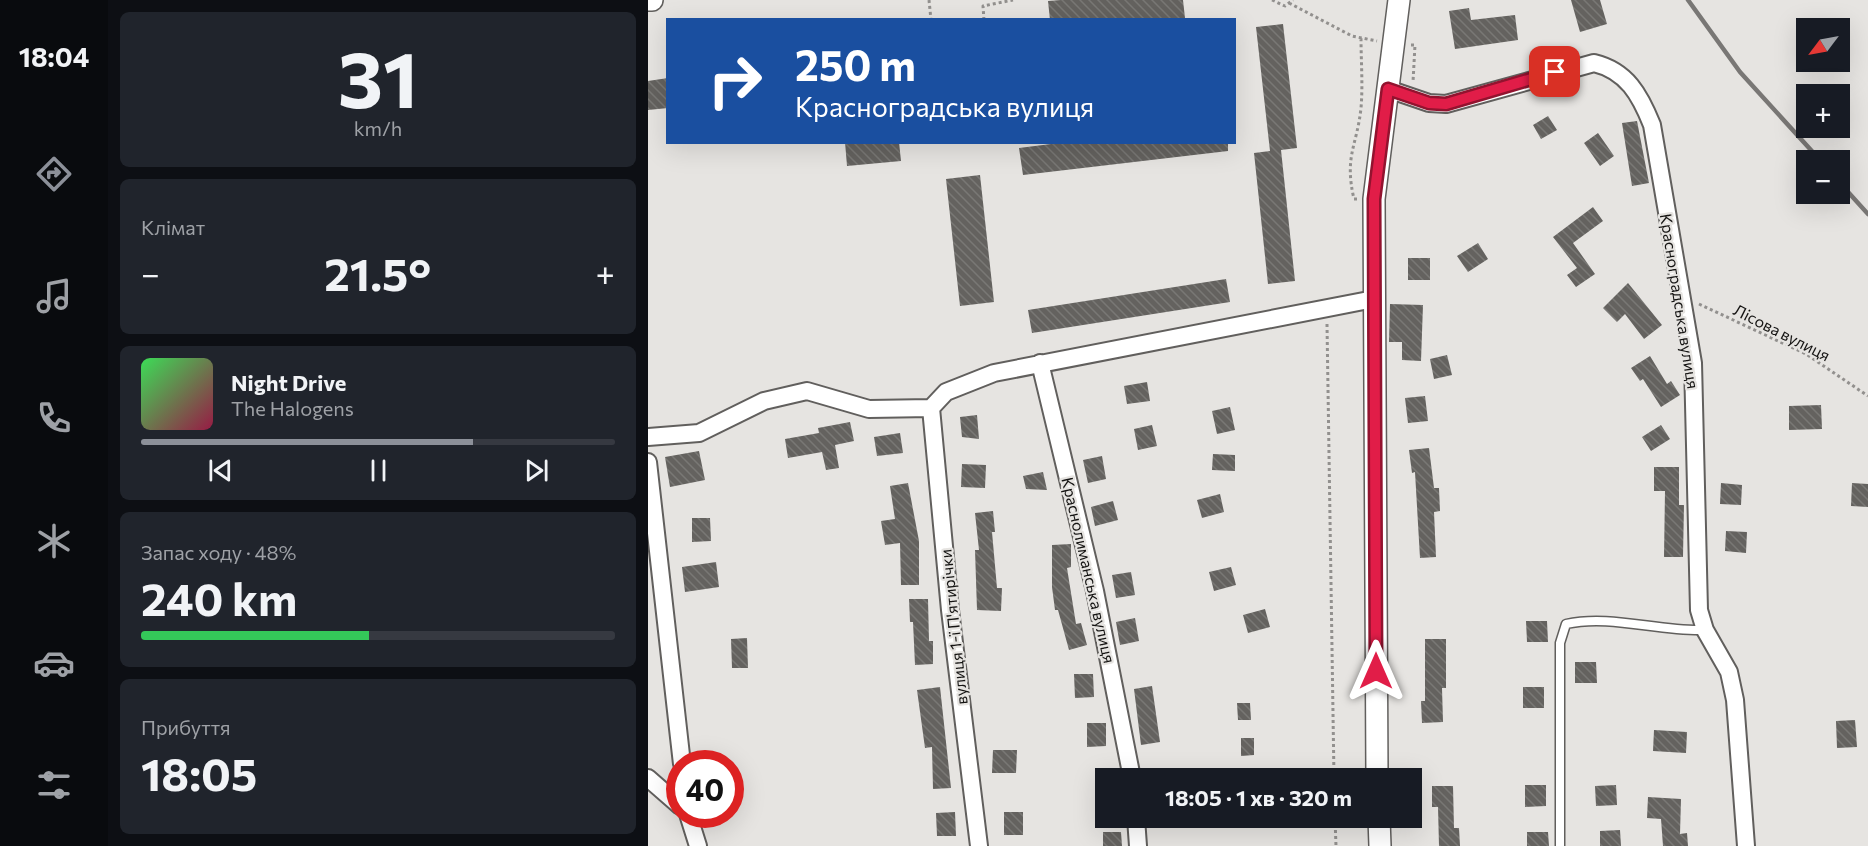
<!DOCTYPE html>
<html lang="uk">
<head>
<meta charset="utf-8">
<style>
  :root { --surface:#171b24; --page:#20242c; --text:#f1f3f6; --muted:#9ea1a6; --line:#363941; --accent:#8c9099 }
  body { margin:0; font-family:Commissioner,sans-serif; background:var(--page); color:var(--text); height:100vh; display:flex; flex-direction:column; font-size:22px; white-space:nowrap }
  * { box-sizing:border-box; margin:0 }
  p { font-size:20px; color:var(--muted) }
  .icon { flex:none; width:33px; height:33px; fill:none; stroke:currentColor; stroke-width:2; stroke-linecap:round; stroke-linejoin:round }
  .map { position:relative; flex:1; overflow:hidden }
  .sheet { display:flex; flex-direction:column; gap:12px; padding:12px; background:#0d0f14; width:540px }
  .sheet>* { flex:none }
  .top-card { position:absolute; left:18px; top:18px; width:570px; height:126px; border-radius:0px; box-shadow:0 6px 24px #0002; background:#1a4fa0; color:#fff; overflow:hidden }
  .needle { width:39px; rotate:238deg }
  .fabs { position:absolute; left:1148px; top:18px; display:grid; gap:12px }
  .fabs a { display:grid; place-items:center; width:54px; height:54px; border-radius:0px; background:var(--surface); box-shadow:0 6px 24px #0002; font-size:30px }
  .speed { position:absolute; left:18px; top:750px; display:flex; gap:12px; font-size:30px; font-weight:700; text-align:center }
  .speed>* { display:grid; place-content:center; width:78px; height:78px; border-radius:50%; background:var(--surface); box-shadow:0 6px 24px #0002; line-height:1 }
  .speed .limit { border:9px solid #d22; background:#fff; color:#111 }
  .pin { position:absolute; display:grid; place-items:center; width:51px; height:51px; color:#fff; margin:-26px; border-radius:12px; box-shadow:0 3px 9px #0006 }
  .me { position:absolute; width:66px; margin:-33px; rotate:0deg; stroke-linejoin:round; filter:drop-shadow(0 0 4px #0008) }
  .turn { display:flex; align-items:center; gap:21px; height:126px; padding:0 30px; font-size:27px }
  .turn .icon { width:78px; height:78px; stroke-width:2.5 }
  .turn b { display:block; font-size:42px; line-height:51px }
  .big { font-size:45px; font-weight:700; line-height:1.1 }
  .sheet .card { flex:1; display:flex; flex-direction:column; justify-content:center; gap:9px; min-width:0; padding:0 21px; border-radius:9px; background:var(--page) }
  .sheet .dial { align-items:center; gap:0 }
  .dial b { font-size:78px; line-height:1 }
  .song { display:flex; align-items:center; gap:18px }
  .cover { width:72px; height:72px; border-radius:9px; background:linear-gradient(135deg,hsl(130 70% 55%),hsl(340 70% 35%)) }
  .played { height:6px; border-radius:3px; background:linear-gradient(90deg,var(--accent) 70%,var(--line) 70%) }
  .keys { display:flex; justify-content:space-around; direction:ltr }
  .heat { display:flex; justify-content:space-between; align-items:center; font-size:33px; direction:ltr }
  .charge { height:9px; border-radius:4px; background:linear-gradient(90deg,#34c759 48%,var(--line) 0) }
  .trip { position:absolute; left:447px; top:768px; width:327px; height:60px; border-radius:0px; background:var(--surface); box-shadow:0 6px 24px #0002; font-weight:700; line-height:60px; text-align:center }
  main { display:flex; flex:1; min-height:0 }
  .tabs { display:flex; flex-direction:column; width:108px; justify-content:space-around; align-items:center; background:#090b0e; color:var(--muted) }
  .tabs .icon { width:42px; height:42px }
  .tabs .current { color:var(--accent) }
  .tabs b { font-size:27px; color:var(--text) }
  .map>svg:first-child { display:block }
</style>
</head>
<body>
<main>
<nav class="tabs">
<b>18:04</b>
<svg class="icon current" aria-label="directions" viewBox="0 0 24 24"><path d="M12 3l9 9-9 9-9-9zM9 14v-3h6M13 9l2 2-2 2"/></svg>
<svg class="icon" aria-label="music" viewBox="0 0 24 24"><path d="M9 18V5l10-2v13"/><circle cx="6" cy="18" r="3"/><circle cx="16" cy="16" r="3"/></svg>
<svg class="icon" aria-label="phone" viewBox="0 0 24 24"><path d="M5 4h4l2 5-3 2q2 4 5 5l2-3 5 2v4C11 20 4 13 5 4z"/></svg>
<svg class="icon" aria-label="climate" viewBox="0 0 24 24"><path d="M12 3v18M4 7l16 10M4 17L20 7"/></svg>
<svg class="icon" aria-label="car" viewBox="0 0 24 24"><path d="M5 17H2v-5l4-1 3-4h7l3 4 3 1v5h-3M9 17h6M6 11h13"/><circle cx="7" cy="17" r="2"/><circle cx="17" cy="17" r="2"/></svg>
<svg class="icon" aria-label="filters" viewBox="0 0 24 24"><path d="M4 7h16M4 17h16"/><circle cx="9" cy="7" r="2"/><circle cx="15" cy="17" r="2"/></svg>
</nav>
<section class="sheet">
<div class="card dial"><b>31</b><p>km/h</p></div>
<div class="card"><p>Клімат</p>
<div class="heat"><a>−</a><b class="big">21.5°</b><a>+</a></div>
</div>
<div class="card">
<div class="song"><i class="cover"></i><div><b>Night Drive</b><p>The Halogens</p></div></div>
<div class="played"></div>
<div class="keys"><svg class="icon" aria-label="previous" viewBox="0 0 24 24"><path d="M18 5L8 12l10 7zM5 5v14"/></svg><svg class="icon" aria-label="pause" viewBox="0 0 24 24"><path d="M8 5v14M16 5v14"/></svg><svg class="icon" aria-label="next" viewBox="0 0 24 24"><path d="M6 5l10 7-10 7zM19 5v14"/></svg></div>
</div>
<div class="card"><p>Запас ходу · 48%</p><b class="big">240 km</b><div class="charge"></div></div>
<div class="card"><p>Прибуття</p><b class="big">18:05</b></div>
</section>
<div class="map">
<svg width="1220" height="846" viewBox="0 0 1220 846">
  <defs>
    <pattern id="building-back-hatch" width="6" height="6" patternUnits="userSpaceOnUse" patternTransform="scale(1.5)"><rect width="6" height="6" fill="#64625f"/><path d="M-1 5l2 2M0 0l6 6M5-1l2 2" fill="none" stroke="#797875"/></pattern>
  </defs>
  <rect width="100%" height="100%" fill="#e6e4e1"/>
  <path fill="url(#building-back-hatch)" d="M 413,0 L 535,0 L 537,18 L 402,20 L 400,1 Z
    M 923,0 L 952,0 L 959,24 L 932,32 Z
    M 821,8 L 823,20 L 867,15 L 870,40 L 807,49 L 801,11 Z
    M 635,24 L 649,148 L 633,150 L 647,281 L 620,284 L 606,153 L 622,151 L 608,27 Z
    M 20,78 L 20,108 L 0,110 L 0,81 Z
    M 900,116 L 909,130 L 893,139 L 885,125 Z
    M 989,121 L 1001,183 L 984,186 L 974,123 Z
    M 950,133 L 966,156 L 952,166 L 936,143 Z
    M 197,142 L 251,142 L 253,161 L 199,166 Z
    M 419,142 L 580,142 L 580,151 L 375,175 L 371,148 Z
    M 332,175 L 346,302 L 312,306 L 298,179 Z
    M 945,207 L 955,221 L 925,243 L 947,274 L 928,287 L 919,275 L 929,268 L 905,237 Z
    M 830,243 L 840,259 L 820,272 L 809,256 Z
    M 760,258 L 782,258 L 782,280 L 760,280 Z
    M 578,279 L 582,302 L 384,333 L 380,310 Z
    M 980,283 L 1014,325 L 996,339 L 977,314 L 969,322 L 955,308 Z
    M 742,304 L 775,305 L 773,361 L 754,360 L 754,342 L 741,342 Z
    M 799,355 L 804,375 L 786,379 L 782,359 Z
    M 1002,356 L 1019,384 L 1023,381 L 1032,395 L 1013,407 L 995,379 L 992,381 L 983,368 Z
    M 499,382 L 502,401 L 479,404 L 476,386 Z
    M 777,396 L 780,421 L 760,423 L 757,398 Z
    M 1173,405 L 1174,429 L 1141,430 L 1141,406 Z
    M 582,407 L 587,430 L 569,434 L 564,411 Z
    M 329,415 L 331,439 L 314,437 L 312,417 Z
    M 202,422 L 206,441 L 187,445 L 191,468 L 178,470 L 174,452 L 140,458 L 137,439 L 171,433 L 170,428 Z
    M 504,425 L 509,446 L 490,450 L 486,429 Z
    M 1013,425 L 1022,439 L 1003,451 L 994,437 Z
    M 252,433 L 255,453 L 229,456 L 226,437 Z
    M 781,448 L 786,488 L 791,488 L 792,511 L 786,512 L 788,557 L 772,558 L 767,472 L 764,473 L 761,450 Z
    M 51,451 L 57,480 L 22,487 L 17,457 Z
    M 565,454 L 587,455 L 587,471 L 564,470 Z
    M 454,456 L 458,479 L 440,483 L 435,460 Z
    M 314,464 L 338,465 L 337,488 L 313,487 Z
    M 1006,467 L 1031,467 L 1031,505 L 1036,505 L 1035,557 L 1016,557 L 1017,491 L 1006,491 Z
    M 395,472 L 399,490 L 378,489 L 375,476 Z
    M 260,483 L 271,541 L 271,585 L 253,585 L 252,543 L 237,545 L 233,521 L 247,519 L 242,486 Z
    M 1073,483 L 1094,485 L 1093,505 L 1072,504 Z
    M 1204,483 L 1220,484 L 1220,507 L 1203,506 Z
    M 572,494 L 576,512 L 554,518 L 549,500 Z
    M 465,501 L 470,520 L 447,526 L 443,507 Z
    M 345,511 L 347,532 L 344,532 L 349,588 L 354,588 L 353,611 L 329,610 L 327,550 L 331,550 L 327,513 Z
    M 44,518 L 62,518 L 63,541 L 44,542 Z
    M 1078,531 L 1099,532 L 1098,553 L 1077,551 Z
    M 423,544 L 423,567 L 419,568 L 428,624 L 433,623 L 439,645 L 421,650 L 410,610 L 407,610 L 404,587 L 404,545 Z
    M 68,562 L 71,587 L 37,592 L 34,567 Z
    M 583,567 L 588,585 L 566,591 L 561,572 Z
    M 483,572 L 487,595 L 468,598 L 464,575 Z
    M 261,599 L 280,599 L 281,641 L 285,641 L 285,664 L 267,665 L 265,622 L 262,622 Z
    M 617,609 L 622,627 L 600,633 L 595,615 Z
    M 487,618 L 491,641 L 472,645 L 468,622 Z
    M 878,621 L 899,621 L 900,642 L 879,642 Z
    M 99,638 L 100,668 L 84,668 L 83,639 Z
    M 777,639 L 798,639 L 798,688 L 794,688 L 795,722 L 774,723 L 773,701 L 777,701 Z
    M 927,662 L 948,662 L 949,683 L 927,683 Z
    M 426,674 L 445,674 L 446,697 L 427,698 Z
    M 504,686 L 512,742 L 493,745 L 486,689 Z
    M 292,687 L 303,788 L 285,789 L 284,747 L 277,748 L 269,690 Z
    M 875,687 L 896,687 L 896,708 L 875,708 Z
    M 589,703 L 602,703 L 603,720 L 590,720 Z
    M 1207,720 L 1209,747 L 1189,748 L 1188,721 Z
    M 439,723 L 458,723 L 458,746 L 439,747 Z
    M 1006,730 L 1039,732 L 1038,753 L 1005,751 Z
    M 593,738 L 606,738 L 606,755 L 593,756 Z
    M 345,750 L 369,750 L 368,773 L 344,773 Z
    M 877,785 L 898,785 L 898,806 L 877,807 Z
    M 968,785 L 969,805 L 948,806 L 947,786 Z
    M 784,786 L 805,786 L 806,828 L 811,828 L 812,846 L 791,846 L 790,807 L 784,807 Z
    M 1000,797 L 1033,799 L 1032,834 L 1039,833 L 1040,846 L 1015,846 L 1013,819 L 999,818 Z
    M 307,812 L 308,836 L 289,836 L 288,813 Z
    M 356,812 L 375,812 L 375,835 L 356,835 Z
    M 972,830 L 973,846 L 952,846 L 952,831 Z
    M 455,832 L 473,832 L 474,846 L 455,846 Z
    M 879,832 L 900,832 L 901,846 L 879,846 Z"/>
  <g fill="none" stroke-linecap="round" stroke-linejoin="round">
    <defs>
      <path id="service" d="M 912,846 L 912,643 L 918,624 C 963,614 1011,632 1057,630"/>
      <path id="minor" d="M 740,89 L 781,103 L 798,104 L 946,63 C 979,71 992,95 1004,125 L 1045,363 L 1051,610 L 1057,630 L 1081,672 L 1087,700 L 1098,846
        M 392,363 L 447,591 L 484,778
        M 283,408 L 302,610 L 331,846
        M 0,437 L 51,433 L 116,401 L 159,391 L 221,409 L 283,408 L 298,392 L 346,373 L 726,299
        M 0,462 L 34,764
        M 0,778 L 32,806
        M 40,814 L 50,846
        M 488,818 L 490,846"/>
      <path id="tertiary" d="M 0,0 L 4,0
        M 729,778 L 726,199 L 751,0
        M 731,818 L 732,846"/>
    </defs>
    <use href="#service" stroke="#615f5d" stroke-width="11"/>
    <use href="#minor" stroke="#615f5d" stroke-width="20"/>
    <use href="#tertiary" stroke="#615f5d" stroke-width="24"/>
    <path stroke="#92908e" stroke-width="3" stroke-dasharray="3 3" stroke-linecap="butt" d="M 281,0 L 283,20
      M 624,0 L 637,6 L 645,0
      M 641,3 L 704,36 L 729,41
      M 336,20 L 335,6 L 365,0
      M 763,45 L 767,45 L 765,82
      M 709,199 L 706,199 C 696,156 709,146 713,108 C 715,85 713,61 713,38
      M 1051,304 L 1158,354 L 1220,396
      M 679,324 L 686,778
      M 687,818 L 688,846"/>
    <use href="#service" stroke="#fff" stroke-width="8"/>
    <use href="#minor" stroke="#fff" stroke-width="16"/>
    <use href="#tertiary" stroke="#fff" stroke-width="21"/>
    <path stroke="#797775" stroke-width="4.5" d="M 1040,0 L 1092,72 L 1172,160
      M 1191,182 L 1220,214"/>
  </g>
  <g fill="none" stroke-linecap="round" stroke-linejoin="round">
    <defs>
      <path id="route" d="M 728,671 L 726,199 L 740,89 L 781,103 L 798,104 L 907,72"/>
    </defs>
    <use href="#route" stroke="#92132f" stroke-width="15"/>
    <use href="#route" stroke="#e11d48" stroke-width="10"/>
  </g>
  <g text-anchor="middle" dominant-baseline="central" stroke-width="4.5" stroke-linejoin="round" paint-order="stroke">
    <g font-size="16" fill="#151413" stroke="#e6e4e1">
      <text transform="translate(1032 301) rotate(81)">Красноградська вулиця</text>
      <text transform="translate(1134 332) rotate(27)">Лісова вулиця</text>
      <text transform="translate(441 570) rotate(77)">Краснолиманська вулиця</text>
      <text transform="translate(305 627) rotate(-96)">вулиця 1-ї П'ятирічки</text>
    </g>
  </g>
</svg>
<div class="fabs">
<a><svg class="needle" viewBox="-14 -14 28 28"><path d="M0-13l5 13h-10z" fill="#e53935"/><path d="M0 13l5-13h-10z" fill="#9ea1a6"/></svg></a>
<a>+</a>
<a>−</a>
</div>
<div class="speed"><div class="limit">40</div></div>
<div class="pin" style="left:907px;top:72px;background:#d93025"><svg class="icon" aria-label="arrive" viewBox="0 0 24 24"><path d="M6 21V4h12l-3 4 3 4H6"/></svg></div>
<svg class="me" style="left:728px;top:671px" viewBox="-20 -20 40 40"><path d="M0-17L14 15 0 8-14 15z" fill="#e11d48" stroke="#fff" stroke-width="4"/></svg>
<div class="trip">18:05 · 1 хв · 320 m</div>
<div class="top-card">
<div class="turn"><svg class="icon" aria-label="right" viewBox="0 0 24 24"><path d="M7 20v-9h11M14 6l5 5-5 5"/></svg><div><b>250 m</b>Красноградська вулиця</div></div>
</div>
</div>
</main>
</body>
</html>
